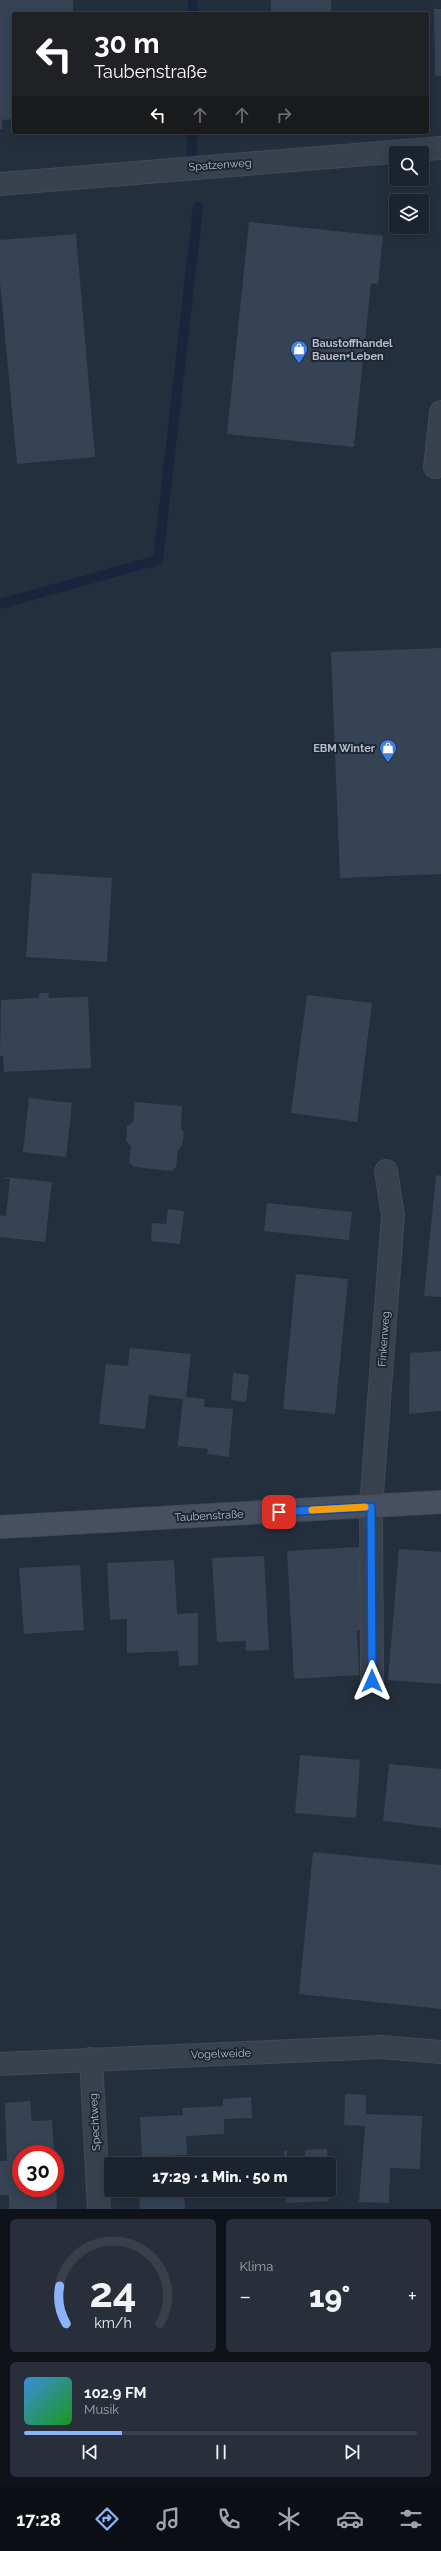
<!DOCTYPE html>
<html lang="de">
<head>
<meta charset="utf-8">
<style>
  :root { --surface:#1b232e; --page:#282f3a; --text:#f1f3f6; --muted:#a0a4aa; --line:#39404a; --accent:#8ab4f8 }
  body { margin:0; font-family:Raleway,sans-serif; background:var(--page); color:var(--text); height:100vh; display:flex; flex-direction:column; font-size:15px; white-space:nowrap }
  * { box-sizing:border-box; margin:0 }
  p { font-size:13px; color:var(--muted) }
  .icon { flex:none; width:22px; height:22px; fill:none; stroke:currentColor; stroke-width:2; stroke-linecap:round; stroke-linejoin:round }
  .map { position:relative; height:2209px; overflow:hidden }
  .drawer { display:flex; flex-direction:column; gap:10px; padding:10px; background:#0f1319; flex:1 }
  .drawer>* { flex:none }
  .guide { position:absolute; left:12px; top:12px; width:417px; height:122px; border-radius:4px; box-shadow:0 2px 10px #0003,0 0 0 1px var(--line); background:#202124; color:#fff; overflow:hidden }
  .buttons { position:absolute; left:389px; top:146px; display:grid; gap:8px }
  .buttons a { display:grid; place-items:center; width:40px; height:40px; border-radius:4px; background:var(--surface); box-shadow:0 2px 10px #0003,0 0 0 1px var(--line); font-size:20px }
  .speed { position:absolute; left:12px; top:2145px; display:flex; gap:8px; font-size:20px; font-weight:700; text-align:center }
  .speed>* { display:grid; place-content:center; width:52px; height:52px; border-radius:50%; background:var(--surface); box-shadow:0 2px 10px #0003,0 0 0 1px var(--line); line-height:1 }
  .speed .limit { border:6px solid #d22; background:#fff; color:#111 }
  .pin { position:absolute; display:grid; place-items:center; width:34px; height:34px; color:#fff; margin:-17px; border-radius:8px; box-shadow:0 2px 6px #0006 }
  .me { position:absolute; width:44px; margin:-22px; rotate:0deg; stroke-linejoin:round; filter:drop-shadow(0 0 3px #0008) }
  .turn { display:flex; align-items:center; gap:14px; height:84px; padding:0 16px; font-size:18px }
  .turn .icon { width:52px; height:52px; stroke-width:2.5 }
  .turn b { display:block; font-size:28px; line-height:34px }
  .lanes { display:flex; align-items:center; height:38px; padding:0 16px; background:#0003; justify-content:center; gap:20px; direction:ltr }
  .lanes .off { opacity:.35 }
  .big { font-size:30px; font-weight:800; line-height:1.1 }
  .drawer .widget { flex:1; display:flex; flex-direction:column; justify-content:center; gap:6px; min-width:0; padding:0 14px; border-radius:6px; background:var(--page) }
  .drawer .dial { align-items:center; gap:0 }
  .dial svg { height:104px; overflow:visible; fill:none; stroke:var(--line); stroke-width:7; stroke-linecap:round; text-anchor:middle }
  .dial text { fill:var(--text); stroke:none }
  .song { display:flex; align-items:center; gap:12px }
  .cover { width:48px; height:48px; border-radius:6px; background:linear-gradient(135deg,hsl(210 70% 55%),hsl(120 70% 35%)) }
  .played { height:4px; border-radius:2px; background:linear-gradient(90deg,var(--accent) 25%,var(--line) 25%) }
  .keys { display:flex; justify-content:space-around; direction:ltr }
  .heat { display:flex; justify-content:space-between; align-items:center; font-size:22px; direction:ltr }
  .drawer .tiles { flex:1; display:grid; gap:10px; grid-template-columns:1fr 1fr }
  .widget:last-child { grid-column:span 2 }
  .trip { position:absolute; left:104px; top:2157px; width:232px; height:40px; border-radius:4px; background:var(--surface); box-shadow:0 2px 10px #0003,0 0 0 1px var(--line); font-weight:800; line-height:40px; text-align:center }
  .menu { display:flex; height:64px; justify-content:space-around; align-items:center; background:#0b0e12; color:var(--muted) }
  .menu .icon { width:28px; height:28px }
  .menu .on { color:var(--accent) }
  .menu b { font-size:18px; color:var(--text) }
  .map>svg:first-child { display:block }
</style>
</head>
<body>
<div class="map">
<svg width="441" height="2209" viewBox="0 0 441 2209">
  <rect width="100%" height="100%" fill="#242f3e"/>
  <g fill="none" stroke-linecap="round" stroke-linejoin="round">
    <path stroke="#17263c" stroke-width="10" d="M 192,14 L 193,0
      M 191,168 L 192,132
      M 0,604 L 158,560 L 198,207"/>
  </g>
  <path fill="#364354" d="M 0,0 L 73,0 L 73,14 L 14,14 L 14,119 L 2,120 L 2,129 L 0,129 Z
    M 271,0 L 331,0 L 331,14 L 271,14 Z
    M 434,9 L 441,9 L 441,76 L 435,76 Z
    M 249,222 L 383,236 L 378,284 L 371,283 L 354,447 L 227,434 Z
    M 76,234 L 95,457 L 17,464 L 0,282 L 0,240 Z
    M 441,648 L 441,874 L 340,878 L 331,652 Z
    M 32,873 L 112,878 L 107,962 L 26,957 Z
    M 40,993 L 49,993 L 48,998 L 88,997 L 91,1068 L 4,1072 L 3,1056 L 0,1056 L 1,1000 L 39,998 Z
    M 307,995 L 372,1003 L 357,1122 L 291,1113 Z
    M 29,1098 L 72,1103 L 66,1157 L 23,1152 Z
    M 135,1102 L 182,1106 L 181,1128 L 184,1133 L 182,1146 L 178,1150 L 176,1167 L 171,1171 L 134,1167 L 129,1162 L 131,1146 L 126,1141 L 127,1126 L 133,1122 Z
    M 436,1175 L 441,1176 L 441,1297 L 424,1296 Z
    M 4,1177 L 52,1182 L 45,1242 L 0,1237 L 0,1215 L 6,1216 L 10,1179 L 4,1178 Z
    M 267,1203 L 352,1212 L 349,1240 L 264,1231 Z
    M 168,1209 L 184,1211 L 180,1244 L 151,1241 L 152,1223 L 166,1224 Z
    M 296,1274 L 348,1279 L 335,1414 L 283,1409 Z
    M 130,1348 L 191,1354 L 186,1397 L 205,1399 L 204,1407 L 233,1409 L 229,1457 L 207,1454 L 208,1449 L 179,1446 L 177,1451 L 183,1399 L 149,1395 L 145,1429 L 99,1424 L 106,1364 L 128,1366 Z
    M 441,1351 L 441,1411 L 409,1414 L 410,1353 Z
    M 233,1373 L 249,1375 L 246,1402 L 231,1400 Z
    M 359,1547 L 364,1630 L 357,1630 L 359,1675 L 294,1679 L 287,1551 Z
    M 399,1549 L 441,1552 L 441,1684 L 388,1680 Z
    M 264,1556 L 269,1650 L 246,1651 L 246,1641 L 217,1642 L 212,1558 Z
    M 174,1560 L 177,1614 L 198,1613 L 198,1665 L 179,1666 L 178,1651 L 127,1653 L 127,1619 L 110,1620 L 107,1563 Z
    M 80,1565 L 84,1630 L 24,1634 L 19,1568 Z
    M 300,1755 L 360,1760 L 356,1818 L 295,1813 Z
    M 389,1764 L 441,1769 L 441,1828 L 383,1821 Z
    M 313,1852 L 441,1865 L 441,2009 L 299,1994 Z
    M 345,2094 L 366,2095 L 366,2114 L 422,2116 L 420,2169 L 390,2168 L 389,2203 L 359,2202 L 365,2126 L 344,2125 Z
    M 251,2097 L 252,2118 L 224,2119 L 224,2134 L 186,2136 L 187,2155 L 142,2157 L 140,2117 L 183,2115 L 182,2108 L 223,2106 L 223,2099 Z
    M 30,2101 L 32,2121 L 52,2120 L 54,2154 L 21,2154 L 21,2188 L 56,2188 L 57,2209 L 9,2209 L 9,2195 L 0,2195 L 0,2161 L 7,2161 L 5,2103 Z
    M 327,2149 L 328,2164 L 285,2164 L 284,2151 L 287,2151 L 287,2157 L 305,2156 L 305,2150 Z
    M 286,2190 L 329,2190 L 329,2201 L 286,2203 Z
    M 184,2195 L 185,2209 L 140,2209 L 139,2197 Z"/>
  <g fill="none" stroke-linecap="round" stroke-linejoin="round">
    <defs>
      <path id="street" d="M 0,184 L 441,148
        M 435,467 L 441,412
        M 372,1681 L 371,1507 L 393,1215 L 386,1171
        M 91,2059 L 99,2209
        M 0,2064 L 382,2047 L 441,2052"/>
      <path id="secondary" d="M 0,1527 L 441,1502"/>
    </defs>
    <use href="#street" stroke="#414a57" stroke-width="24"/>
    <use href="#secondary" stroke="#414a57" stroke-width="24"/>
    <use href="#street" stroke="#38414e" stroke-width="22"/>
    <use href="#secondary" stroke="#465061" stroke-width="22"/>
  </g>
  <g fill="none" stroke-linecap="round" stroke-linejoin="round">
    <defs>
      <path id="route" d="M 279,1512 L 371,1507 L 372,1681"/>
    </defs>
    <use href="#route" stroke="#114b97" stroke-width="10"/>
    <use href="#route" stroke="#1a73e8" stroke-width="7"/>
    <path stroke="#f59e0b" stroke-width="7" d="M 312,1510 L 365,1507"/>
  </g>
  <defs>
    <symbol id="shop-pin" viewBox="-11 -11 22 30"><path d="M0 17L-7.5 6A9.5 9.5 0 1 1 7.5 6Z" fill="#3f7fe0" stroke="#1d2633"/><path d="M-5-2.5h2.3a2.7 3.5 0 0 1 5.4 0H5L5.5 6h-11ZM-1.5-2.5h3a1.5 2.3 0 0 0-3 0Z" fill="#fff"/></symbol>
  </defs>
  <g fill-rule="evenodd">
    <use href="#shop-pin" x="289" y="339" width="20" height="27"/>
    <use href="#shop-pin" x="378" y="738" width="20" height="27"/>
  </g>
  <g text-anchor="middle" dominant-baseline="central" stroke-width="4" stroke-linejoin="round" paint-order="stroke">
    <g font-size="11" fill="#b4bcc9" stroke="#1d2633">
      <text transform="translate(220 165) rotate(-4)">Spatzenweg</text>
      <text transform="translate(384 1339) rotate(-86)">Finkenweg</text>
      <text transform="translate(209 1516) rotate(-3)">Taubenstraße</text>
      <text transform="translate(221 2054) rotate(-2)">Vogelweide</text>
      <text transform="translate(95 2122) rotate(-93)">Spechtweg</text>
    </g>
    <g font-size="11" font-weight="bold" fill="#b4bcc9" stroke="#1d2633" text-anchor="start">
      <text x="312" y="343">Baustoffhandel<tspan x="312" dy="13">Bauen+Leben</tspan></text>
      <text x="375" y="748" text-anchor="end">EBM Winter</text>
    </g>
  </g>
</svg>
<div class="buttons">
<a><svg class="icon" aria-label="search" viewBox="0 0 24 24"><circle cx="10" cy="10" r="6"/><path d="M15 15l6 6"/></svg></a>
<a><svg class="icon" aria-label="layers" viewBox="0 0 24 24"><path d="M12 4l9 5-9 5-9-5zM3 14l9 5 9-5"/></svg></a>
</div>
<div class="speed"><div class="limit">30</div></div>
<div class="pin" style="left:279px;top:1512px;background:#d93025"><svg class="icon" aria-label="arrive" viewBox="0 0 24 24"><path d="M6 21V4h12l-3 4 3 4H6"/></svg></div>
<svg class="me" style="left:372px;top:1681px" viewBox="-20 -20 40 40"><path d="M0-17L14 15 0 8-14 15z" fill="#1a73e8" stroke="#fff" stroke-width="4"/></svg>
<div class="trip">17:29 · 1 Min. · 50 m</div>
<div class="guide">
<div class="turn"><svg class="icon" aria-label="left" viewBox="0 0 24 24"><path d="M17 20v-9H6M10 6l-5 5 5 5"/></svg><div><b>30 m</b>Taubenstraße</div></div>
<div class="lanes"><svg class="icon" aria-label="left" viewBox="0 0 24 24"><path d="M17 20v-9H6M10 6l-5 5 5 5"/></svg><svg class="icon off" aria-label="ahead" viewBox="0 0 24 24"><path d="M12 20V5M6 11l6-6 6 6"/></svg><svg class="icon off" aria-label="ahead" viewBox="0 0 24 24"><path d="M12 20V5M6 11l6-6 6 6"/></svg><svg class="icon off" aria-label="right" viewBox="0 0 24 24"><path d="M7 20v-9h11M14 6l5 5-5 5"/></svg></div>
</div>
</div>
<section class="drawer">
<div class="tiles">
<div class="widget dial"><svg viewBox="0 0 100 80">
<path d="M14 69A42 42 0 1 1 86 69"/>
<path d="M14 69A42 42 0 0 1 9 40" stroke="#8ab4f8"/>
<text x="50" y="56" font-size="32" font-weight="700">24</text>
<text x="50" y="72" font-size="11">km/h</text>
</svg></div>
<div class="widget"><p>Klima</p>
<div class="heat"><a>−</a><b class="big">19°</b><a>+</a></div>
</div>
<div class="widget">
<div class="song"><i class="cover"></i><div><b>102.9 FM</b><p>Musik</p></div></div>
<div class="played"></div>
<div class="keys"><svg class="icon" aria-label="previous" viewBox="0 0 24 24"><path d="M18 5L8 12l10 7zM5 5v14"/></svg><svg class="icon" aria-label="pause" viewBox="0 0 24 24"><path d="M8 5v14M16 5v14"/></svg><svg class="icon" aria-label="next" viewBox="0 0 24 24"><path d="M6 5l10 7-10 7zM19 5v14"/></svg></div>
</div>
</div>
</section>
<nav class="menu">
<b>17:28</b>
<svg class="icon on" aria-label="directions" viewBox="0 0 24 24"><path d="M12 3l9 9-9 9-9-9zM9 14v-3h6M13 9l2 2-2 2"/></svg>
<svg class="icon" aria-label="music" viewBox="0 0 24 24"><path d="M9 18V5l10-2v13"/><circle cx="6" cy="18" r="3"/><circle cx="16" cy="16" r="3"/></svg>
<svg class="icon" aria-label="phone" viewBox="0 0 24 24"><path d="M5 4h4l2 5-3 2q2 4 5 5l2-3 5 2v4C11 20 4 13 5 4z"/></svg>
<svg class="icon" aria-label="climate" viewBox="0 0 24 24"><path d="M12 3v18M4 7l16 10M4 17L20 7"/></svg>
<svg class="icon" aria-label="car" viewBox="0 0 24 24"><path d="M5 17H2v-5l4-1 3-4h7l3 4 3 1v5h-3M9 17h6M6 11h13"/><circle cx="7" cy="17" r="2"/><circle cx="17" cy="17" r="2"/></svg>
<svg class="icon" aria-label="filters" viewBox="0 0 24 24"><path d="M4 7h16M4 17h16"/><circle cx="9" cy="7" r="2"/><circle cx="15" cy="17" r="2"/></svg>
</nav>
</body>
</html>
